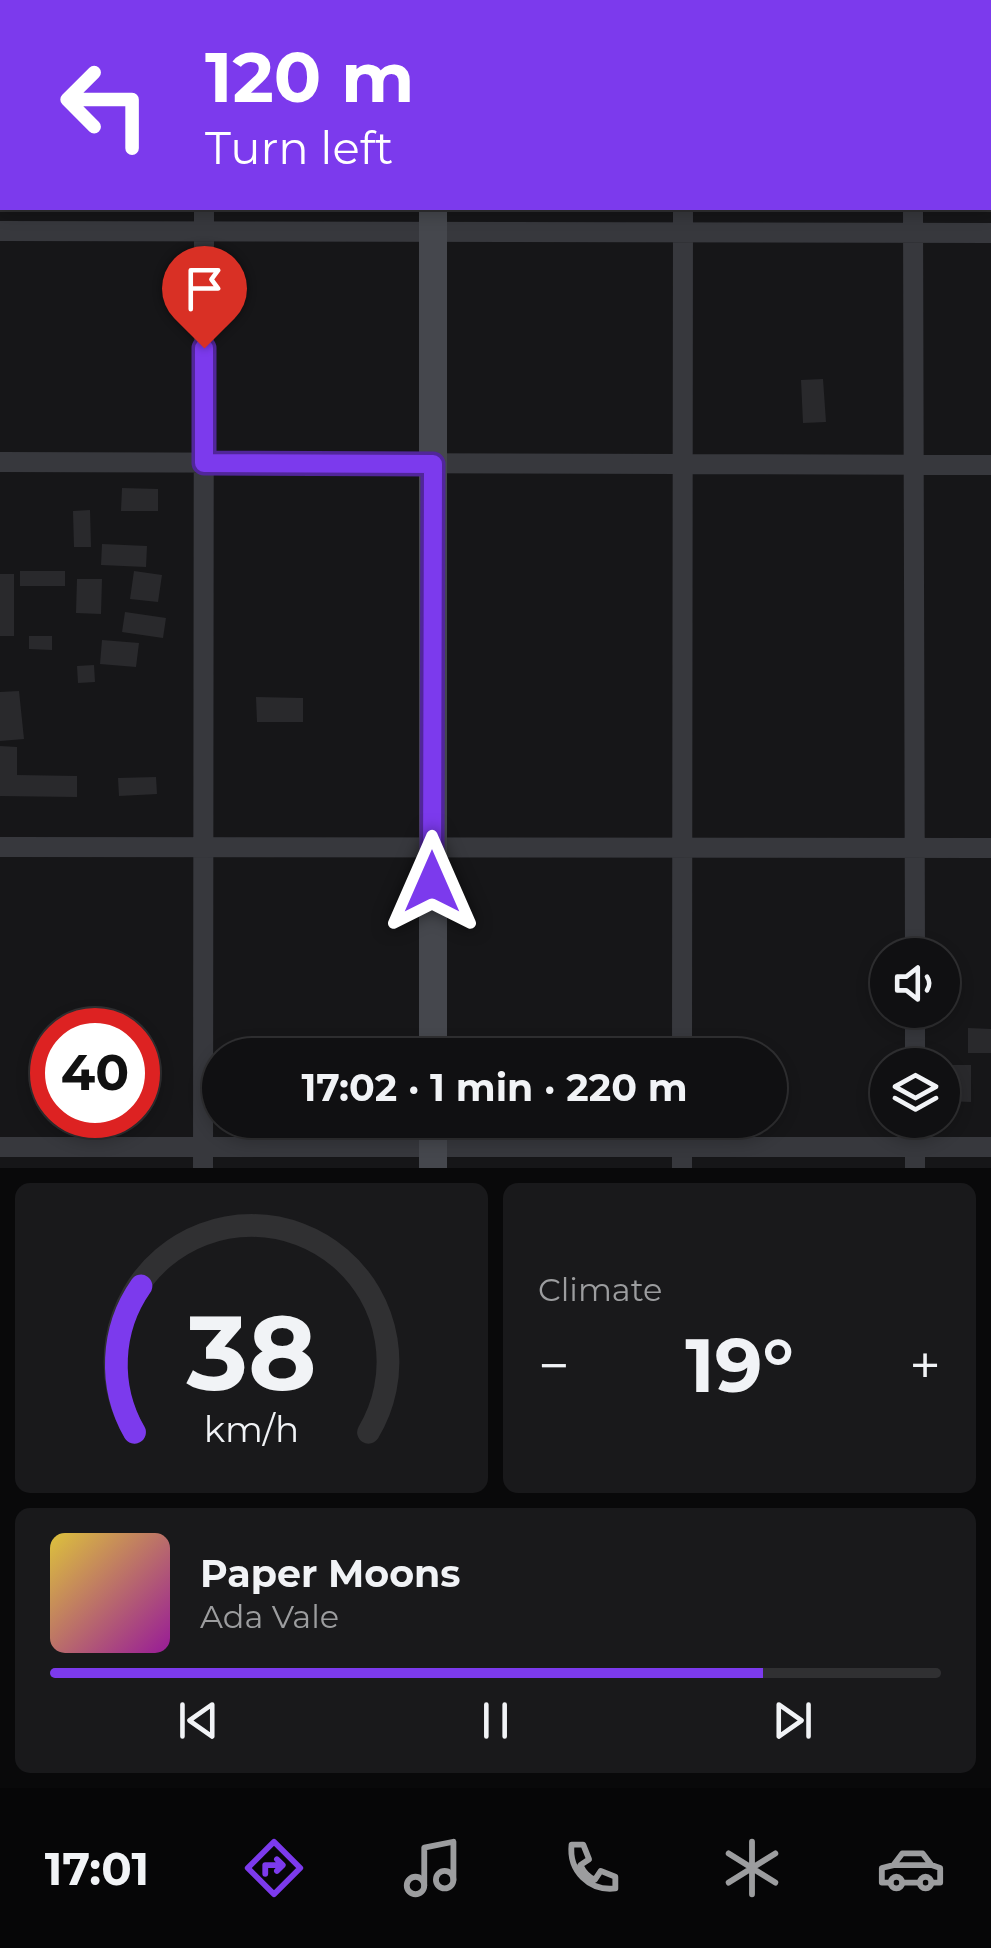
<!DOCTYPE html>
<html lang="en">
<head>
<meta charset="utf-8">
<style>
  :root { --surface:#101012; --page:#19191b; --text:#f1f3f6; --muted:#9c9d9f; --line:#303032; --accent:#7c3aed }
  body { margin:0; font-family:Montserrat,sans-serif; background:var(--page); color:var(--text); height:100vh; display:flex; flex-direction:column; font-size:38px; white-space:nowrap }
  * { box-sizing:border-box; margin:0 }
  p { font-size:32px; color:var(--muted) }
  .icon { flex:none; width:55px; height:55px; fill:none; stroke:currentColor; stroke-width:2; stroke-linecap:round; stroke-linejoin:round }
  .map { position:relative; height:1168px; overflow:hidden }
  .sheet { display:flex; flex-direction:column; gap:15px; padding:15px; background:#09090a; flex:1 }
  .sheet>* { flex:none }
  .banner { position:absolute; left:0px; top:0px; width:992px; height:210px; box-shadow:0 5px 15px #0003,0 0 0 2px var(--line); background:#7c3aed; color:#fff; overflow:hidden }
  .fabs { position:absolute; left:870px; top:938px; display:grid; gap:20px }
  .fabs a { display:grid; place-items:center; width:90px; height:90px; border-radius:50%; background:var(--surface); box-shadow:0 5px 15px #0003,0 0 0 2px var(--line); font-size:50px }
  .speed { position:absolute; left:30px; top:1008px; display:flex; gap:20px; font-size:50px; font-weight:700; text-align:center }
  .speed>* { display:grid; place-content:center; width:130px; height:130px; border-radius:50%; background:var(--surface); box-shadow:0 5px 15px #0003,0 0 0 2px var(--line); line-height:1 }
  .speed .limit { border:15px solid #d22; background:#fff; color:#111 }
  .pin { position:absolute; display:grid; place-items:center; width:85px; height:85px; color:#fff; margin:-102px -42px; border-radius:50% 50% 50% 0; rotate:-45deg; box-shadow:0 0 10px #0007 }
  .pin .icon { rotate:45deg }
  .me { position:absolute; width:110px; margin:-55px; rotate:0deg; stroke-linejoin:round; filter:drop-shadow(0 0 8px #0008) }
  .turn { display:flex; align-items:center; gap:35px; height:210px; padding:0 40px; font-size:45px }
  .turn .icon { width:130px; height:130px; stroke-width:2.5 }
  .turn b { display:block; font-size:70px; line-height:85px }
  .big { font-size:75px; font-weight:700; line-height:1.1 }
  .sheet .widget { flex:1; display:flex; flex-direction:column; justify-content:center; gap:15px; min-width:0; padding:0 35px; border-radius:15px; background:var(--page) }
  .sheet .dial { align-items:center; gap:0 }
  .dial svg { height:260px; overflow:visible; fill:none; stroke:var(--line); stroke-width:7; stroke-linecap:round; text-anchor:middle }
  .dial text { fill:var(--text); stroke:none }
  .song { display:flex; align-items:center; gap:30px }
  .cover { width:120px; height:120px; border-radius:15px; background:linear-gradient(135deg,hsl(50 70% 55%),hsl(300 70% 35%)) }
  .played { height:10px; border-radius:5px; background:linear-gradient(90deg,var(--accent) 80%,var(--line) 80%) }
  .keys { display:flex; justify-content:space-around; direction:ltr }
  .heat { display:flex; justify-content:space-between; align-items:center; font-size:55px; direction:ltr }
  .sheet .tiles { flex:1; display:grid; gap:15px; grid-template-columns:1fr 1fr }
  .widget:last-child { grid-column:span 2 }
  .trip { position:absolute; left:202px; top:1038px; width:585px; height:100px; border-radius:50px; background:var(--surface); box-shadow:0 5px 15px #0003,0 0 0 2px var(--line); font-weight:700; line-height:100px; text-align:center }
  .dock { display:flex; height:160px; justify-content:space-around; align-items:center; background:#060607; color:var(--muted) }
  .dock .icon { width:70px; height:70px }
  .dock .on { color:var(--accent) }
  .dock b { font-size:45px; color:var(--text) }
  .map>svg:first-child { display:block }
</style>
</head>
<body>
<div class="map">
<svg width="991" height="1168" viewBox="0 0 991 1168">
  <rect width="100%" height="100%" fill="#161618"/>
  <path fill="#29292c" d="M 823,379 L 826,422 L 803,423 L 801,380 Z
    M 122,488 L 158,489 L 158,511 L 121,511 Z
    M 90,510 L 91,547 L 74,547 L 73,511 Z
    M 102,544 L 147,546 L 146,567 L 101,565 Z
    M 20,571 L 65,571 L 65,586 L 20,586 Z
    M 134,571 L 162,575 L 158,602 L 130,599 Z
    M 0,574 L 14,574 L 14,636 L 0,636 Z
    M 77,579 L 102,579 L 101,614 L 76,613 Z
    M 125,612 L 166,618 L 163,638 L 122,632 Z
    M 29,636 L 52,636 L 52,650 L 29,649 Z
    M 102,640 L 139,643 L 136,667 L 100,664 Z
    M 94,665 L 95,682 L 78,683 L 77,666 Z
    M 19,691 L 24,739 L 0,741 L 0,692 Z
    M 256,697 L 303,698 L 303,722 L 257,722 Z
    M 0,746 L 17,747 L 17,775 L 77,776 L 77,797 L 0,796 Z
    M 156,777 L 157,794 L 119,796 L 118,778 Z
    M 968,1028 L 991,1029 L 991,1053 L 968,1053 Z
    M 948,1065 L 971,1065 L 971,1102 L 947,1101 Z"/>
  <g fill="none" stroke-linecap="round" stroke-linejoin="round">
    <path stroke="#37383d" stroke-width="20" d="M 913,0 L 913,2
      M 204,2 L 204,0
      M 683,2 L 683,0
      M 913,208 L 915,955
      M 0,231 L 991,233
      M 0,462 L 991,465
      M 0,847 L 991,848
      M 915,1010 L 915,1065
      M 682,1055 L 683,208
      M 915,1120 L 915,1168
      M 0,1147 L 991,1147
      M 203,1168 L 204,208
      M 682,1168 L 682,1120"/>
    <path stroke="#45474d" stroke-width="28" d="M 433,0 L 433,2
      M 433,1055 L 433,208
      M 433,1168 L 433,1120"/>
  </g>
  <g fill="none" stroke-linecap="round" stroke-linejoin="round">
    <defs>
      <path id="route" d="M 204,348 L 204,463 L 433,464 L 432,882"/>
    </defs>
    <use href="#route" stroke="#51269a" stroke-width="25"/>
    <use href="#route" stroke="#7c3aed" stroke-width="18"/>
  </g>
</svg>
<div class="fabs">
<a><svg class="icon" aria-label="sound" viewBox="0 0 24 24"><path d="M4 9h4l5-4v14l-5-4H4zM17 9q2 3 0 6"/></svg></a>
<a><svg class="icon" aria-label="layers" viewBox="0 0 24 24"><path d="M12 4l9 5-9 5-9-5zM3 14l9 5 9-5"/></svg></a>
</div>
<div class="speed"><div class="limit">40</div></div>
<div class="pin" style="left:204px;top:348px;background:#d93025"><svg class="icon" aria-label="arrive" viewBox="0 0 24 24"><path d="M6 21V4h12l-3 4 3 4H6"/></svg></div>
<svg class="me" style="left:432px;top:882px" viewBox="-20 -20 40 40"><path d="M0-17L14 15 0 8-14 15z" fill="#7c3aed" stroke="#fff" stroke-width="4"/></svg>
<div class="trip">17:02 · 1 min · 220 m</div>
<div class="banner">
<div class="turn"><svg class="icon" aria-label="left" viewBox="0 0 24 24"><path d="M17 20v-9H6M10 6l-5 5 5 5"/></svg><div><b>120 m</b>Turn left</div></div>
</div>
</div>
<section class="sheet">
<div class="tiles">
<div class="widget dial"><svg viewBox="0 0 100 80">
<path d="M14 69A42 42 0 1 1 86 69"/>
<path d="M14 69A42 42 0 0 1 16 24" stroke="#7c3aed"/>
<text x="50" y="56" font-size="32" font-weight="700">38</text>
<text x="50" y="72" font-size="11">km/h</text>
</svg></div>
<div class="widget"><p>Climate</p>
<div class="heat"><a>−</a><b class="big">19°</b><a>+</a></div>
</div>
<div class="widget">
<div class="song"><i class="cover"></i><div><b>Paper Moons</b><p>Ada Vale</p></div></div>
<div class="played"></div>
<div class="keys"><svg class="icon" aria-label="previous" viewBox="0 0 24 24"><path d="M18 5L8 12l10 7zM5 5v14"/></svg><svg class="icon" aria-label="pause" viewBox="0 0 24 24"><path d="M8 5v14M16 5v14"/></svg><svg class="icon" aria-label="next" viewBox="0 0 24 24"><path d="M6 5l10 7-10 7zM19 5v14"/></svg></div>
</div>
</div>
</section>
<nav class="dock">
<b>17:01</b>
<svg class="icon on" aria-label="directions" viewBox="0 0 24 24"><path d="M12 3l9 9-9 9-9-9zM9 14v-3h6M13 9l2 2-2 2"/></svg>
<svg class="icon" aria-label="music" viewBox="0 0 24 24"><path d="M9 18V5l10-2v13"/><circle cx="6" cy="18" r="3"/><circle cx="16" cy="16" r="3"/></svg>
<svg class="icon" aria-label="phone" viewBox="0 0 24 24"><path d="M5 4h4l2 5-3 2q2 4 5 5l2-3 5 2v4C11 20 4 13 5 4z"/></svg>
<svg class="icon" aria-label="climate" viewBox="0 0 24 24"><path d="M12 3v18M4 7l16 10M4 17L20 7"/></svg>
<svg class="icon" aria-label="car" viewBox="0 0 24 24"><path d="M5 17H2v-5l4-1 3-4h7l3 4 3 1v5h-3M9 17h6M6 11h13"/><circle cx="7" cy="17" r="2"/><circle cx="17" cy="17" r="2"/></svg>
</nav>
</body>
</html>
